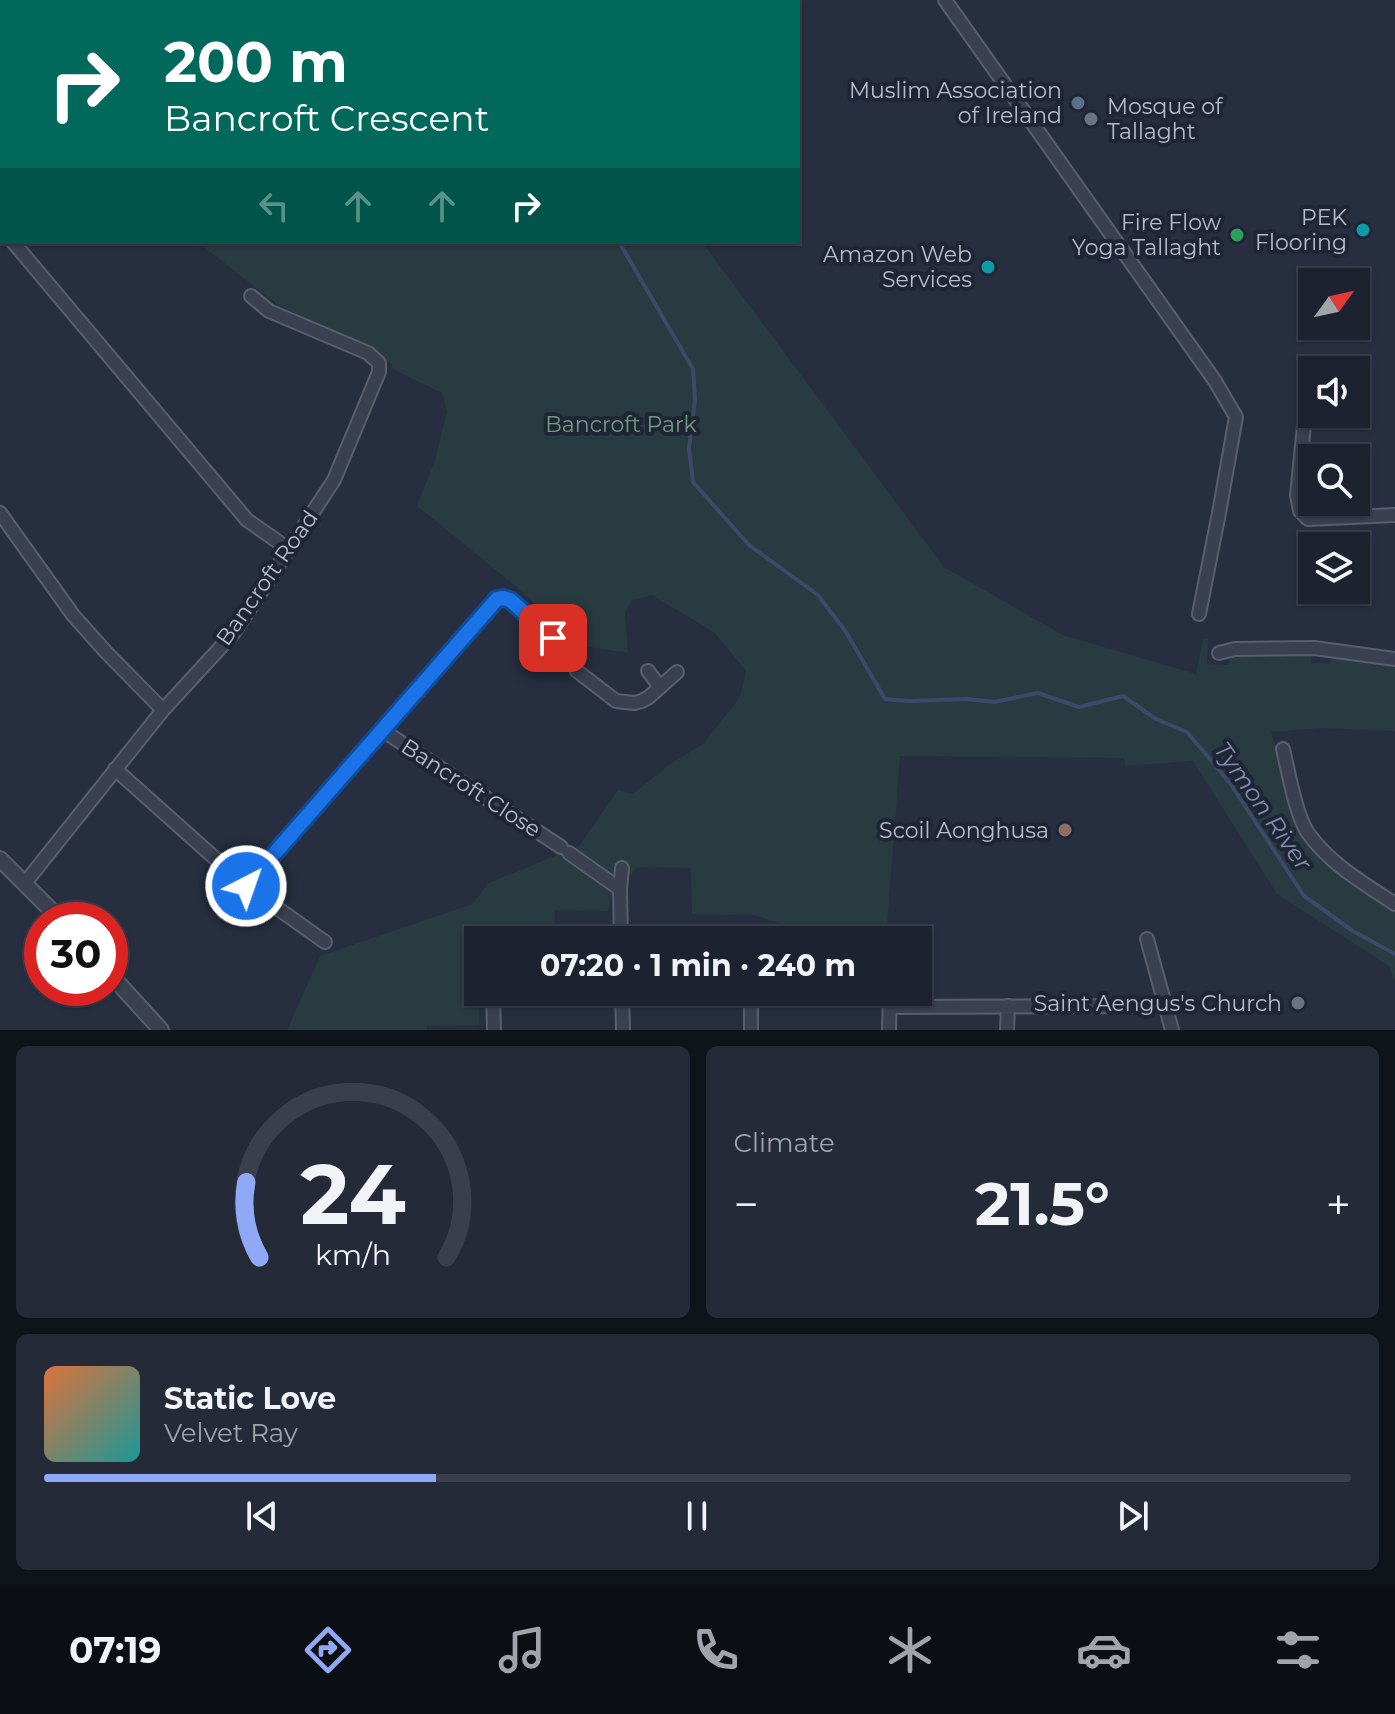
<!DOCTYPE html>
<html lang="en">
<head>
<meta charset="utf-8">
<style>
  :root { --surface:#1c2230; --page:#252a38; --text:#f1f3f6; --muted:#a0a4ab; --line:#3a3f4c; --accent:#90a9f6 }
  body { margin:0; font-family:Montserrat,sans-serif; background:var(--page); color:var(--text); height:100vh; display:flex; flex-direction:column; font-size:30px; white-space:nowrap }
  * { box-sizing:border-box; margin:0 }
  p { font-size:26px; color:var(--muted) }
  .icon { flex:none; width:44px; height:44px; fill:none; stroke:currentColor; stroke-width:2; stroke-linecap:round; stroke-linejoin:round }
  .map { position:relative; height:1030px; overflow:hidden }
  .side { display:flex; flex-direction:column; gap:16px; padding:16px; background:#0f131a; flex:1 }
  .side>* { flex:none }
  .hud { position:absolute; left:0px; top:0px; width:800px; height:244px; box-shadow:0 2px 6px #0004,0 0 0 2px var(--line); background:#00695c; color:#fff; overflow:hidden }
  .needle { width:52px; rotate:57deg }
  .tools { position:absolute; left:1298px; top:268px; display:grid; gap:16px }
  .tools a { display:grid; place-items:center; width:72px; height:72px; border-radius:0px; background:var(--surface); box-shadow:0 2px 6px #0004,0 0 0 2px var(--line); font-size:40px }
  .speed { position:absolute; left:24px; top:902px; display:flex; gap:16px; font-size:40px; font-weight:700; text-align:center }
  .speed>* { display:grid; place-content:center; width:104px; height:104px; border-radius:50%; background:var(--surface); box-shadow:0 2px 6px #0004,0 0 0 2px var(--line); line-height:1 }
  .speed .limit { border:12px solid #d22; background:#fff; color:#111 }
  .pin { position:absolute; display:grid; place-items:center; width:68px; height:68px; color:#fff; margin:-34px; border-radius:16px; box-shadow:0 4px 12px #0006 }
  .me { position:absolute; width:88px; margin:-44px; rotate:41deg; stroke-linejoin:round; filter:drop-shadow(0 0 6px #0008) }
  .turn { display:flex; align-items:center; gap:28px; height:168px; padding:0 32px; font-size:36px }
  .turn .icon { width:104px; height:104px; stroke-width:2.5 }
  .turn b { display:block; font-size:56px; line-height:68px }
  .lanes { display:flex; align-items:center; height:76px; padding:0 32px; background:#0003; justify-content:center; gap:40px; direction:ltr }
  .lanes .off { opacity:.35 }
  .big { font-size:60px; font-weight:700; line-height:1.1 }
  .side .card { flex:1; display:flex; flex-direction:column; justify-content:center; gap:12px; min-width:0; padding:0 28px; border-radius:12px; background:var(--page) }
  .side .dial { align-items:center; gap:0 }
  .dial svg { height:208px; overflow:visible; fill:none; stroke:var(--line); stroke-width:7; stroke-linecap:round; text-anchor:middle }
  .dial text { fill:var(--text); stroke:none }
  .song { display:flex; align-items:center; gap:24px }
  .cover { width:96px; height:96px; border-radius:12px; background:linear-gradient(135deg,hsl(20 70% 55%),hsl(180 70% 35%)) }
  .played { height:8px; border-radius:4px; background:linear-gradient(90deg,var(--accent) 30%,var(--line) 30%) }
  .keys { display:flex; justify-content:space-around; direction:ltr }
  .heat { display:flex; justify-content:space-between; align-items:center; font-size:44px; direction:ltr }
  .side .tiles { flex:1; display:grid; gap:16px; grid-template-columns:1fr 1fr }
  .card:last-child { grid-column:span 2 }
  .trip { position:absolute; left:464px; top:926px; width:468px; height:80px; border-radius:0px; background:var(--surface); box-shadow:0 2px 6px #0004,0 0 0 2px var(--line); font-weight:700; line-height:80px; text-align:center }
  .tab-bar { display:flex; height:128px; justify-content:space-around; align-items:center; background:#0b0e13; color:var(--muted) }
  .tab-bar .icon { width:56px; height:56px }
  .tab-bar .selected { color:var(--accent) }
  .tab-bar b { font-size:36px; color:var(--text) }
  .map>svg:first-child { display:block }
</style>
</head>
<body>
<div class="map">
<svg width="1395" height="1030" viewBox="0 0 1395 1030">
  <rect width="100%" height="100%" fill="#262e40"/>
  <path fill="#283b41" d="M 0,0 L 525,0 L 526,2 L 2,2 L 2,64 L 0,62 Z
    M 186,242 L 702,242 L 944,567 L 1063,635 L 1196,674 L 1203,639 L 1208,638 L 1207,664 L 1228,665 L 1232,655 L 1311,653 L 1311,663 L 1330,663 L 1331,653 L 1395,663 L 1395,731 L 1321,728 L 1271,732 L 1302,831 L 1395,908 L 1395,981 L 1389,966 L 1277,894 L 1193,761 L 1125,766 L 1124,758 L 900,756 L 886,940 L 828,940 L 754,915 L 692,914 L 691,868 L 638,867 L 611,897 L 609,911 L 555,910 L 554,940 L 478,940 L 479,1025 L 427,1026 L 427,1030 L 287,1030 L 320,956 L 472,904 L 489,883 L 579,846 L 618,790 L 633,794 L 670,764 L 703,744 L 740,697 L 746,671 L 715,633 L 652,595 L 631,601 L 625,612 L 628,653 L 589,647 L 577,641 L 512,583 L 417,506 L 435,460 L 447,412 L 442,393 L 390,368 L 392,364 L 372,351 L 276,304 L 203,246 Z"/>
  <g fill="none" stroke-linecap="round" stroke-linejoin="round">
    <path stroke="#3c4968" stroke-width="4" d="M 355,0 L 357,2
      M 619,242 L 693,369 L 695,399 L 689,449 L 693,482 L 749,545 L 818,595 L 846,632 L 885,699 L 910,701 L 967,699 L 994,702 L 1038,693 L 1079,707 L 1123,696 L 1156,719 L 1187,732 L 1230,783 L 1304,896 L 1353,931 L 1395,954"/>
    <defs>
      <path id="minor" d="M 945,0 L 1215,381 L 1236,417 L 1219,513 L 1199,614
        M 0,226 L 2,228
        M 13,242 L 247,520 L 290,550
        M 1312,399 L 1306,406 L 1297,495 L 1300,511 L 1308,519 L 1395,515
        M 0,513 L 73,615 L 105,651 L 163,710
        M 1219,653 L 1235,649 L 1314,648 L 1395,659
        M 648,671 L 660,687
        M 382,730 L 561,847
        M 1283,749 C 1288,770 1296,816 1308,833 C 1330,864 1363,883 1395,904
        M 115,769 L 246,886 L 325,942
        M 569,853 L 620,889
        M 25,883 L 163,710 L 232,635 L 255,601 L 334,480 L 379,372 L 379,363 L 368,353 L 269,311 L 251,296
        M 246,886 L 497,599 L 503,598 L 510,600 L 564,647 L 572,658 L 577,671 L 616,701 L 634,703 L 642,701 L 649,697 L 677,672
        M 1147,939 L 1172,1030
        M 621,940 L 620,889 L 622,868
        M 493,992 L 494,1030
        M 622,992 L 623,1030
        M 889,1007 L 1147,1006 L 1164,1003
        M 751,1030 L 751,992
        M 889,1030 L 890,992
        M 1007,1030 L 1008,1006"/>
      <path id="tertiary" d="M 0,859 L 61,920
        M 110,974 L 161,1030"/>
    </defs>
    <use href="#minor" stroke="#585e6d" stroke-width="16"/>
    <use href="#tertiary" stroke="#585e6d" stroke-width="18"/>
    <use href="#minor" stroke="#3a4050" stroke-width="12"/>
    <use href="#tertiary" stroke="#3a4050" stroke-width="14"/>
  </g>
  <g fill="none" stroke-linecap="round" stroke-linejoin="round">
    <defs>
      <path id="route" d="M 246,886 L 497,599 L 503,598 L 510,600 L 553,638"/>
    </defs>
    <use href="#route" stroke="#114b97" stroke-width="20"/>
    <use href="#route" stroke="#1a73e8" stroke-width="14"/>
  </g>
  <circle fill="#5c6f8a" stroke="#1f2535" stroke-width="3" cx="1078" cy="103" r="8"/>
  <g fill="#6b7280" stroke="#1f2535" stroke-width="3">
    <circle cx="1091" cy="119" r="8"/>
    <circle cx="1298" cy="1003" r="8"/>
  </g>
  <g fill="#0f9aa8" stroke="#1f2535" stroke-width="3">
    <circle cx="1363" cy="230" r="8"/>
    <circle cx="988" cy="267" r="8"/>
  </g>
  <circle fill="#2e9e5b" stroke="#1f2535" stroke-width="3" cx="1237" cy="235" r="8"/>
  <circle fill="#8d6e63" stroke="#1f2535" stroke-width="3" cx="1065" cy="830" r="8"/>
  <g text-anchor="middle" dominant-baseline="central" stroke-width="8" stroke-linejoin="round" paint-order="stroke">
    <g font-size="22" fill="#b7bcca" stroke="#1f2535" text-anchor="end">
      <text x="1062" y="90">Muslim Association<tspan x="1062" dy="25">of Ireland</tspan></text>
      <text x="1107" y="106" text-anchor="start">Mosque of<tspan x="1107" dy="25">Tallaght</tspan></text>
      <text x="1347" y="217">PEK<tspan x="1347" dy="25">Flooring</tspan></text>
      <text x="1221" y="222">Fire Flow<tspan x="1221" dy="25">Yoga Tallaght</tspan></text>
      <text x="972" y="254">Amazon Web<tspan x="972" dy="25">Services</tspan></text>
      <text x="1049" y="830">Scoil Aonghusa</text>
      <text x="1282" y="1003">Saint Aengus's Church</text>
    </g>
    <g font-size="22" fill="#6f9b7f" stroke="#1f2535">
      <text x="621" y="424">Bancroft Park</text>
    </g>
    <g font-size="22" fill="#b7bcca" stroke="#1f2535">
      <text transform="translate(267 578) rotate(-55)">Bancroft Road</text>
      <text transform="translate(471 788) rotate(33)">Bancroft Close</text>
    </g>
    <g font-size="24" font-style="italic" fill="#7f8eb1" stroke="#1f2535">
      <text transform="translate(1263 806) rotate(55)">Tymon River</text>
    </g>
  </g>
</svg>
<div class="tools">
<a><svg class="needle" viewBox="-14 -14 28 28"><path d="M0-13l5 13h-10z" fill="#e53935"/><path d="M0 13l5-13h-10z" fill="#a0a4ab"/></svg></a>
<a><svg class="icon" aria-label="sound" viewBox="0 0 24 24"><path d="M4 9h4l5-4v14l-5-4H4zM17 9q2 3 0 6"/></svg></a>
<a><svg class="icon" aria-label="search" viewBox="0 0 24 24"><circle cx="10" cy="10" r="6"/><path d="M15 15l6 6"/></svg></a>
<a><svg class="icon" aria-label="layers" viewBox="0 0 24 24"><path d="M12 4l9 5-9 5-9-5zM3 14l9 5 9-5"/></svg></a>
</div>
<div class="speed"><div class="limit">30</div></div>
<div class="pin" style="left:553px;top:638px;background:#d93025"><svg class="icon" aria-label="arrive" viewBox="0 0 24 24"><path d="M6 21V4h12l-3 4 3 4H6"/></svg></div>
<svg class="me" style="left:246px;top:886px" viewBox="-20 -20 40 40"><circle r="17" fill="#1a73e8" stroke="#fff" stroke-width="3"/><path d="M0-11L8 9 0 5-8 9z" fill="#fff"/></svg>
<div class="trip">07:20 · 1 min · 240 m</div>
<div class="hud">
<div class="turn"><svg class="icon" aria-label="right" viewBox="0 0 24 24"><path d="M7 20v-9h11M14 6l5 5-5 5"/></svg><div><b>200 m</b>Bancroft Crescent</div></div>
<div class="lanes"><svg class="icon off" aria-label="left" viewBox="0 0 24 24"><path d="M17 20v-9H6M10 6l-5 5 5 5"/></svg><svg class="icon off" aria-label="ahead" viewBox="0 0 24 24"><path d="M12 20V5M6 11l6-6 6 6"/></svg><svg class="icon off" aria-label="ahead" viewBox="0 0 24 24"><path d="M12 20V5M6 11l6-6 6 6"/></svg><svg class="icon" aria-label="right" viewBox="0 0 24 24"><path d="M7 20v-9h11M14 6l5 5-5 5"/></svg></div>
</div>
</div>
<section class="side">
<div class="tiles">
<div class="card dial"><svg viewBox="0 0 100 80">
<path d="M14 69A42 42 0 1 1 86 69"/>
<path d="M14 69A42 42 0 0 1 9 40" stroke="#90a9f6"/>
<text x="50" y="56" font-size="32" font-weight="700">24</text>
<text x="50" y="72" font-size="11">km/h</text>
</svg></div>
<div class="card"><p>Climate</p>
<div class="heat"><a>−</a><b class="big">21.5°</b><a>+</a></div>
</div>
<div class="card">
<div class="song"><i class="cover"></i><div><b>Static Love</b><p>Velvet Ray</p></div></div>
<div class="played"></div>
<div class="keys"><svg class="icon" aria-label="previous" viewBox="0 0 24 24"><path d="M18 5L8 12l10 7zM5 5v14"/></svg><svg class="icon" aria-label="pause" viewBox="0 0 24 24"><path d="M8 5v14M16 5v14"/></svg><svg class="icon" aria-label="next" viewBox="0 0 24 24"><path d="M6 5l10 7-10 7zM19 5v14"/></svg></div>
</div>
</div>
</section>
<nav class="tab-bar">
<b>07:19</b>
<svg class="icon selected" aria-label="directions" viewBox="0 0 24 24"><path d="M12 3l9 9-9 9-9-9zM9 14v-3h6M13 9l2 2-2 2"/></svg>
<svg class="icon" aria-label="music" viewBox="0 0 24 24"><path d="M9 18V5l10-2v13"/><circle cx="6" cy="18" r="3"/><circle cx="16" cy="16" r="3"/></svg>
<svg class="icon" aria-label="phone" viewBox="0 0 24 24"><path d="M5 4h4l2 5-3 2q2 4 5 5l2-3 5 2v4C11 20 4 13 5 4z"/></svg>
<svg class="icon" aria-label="climate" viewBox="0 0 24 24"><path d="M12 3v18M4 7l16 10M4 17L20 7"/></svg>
<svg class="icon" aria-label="car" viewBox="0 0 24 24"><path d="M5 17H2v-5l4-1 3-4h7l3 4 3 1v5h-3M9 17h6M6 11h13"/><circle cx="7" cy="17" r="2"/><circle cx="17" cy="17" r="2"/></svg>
<svg class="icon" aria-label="filters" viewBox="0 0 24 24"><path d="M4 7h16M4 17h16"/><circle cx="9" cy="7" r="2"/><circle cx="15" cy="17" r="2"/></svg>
</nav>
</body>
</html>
